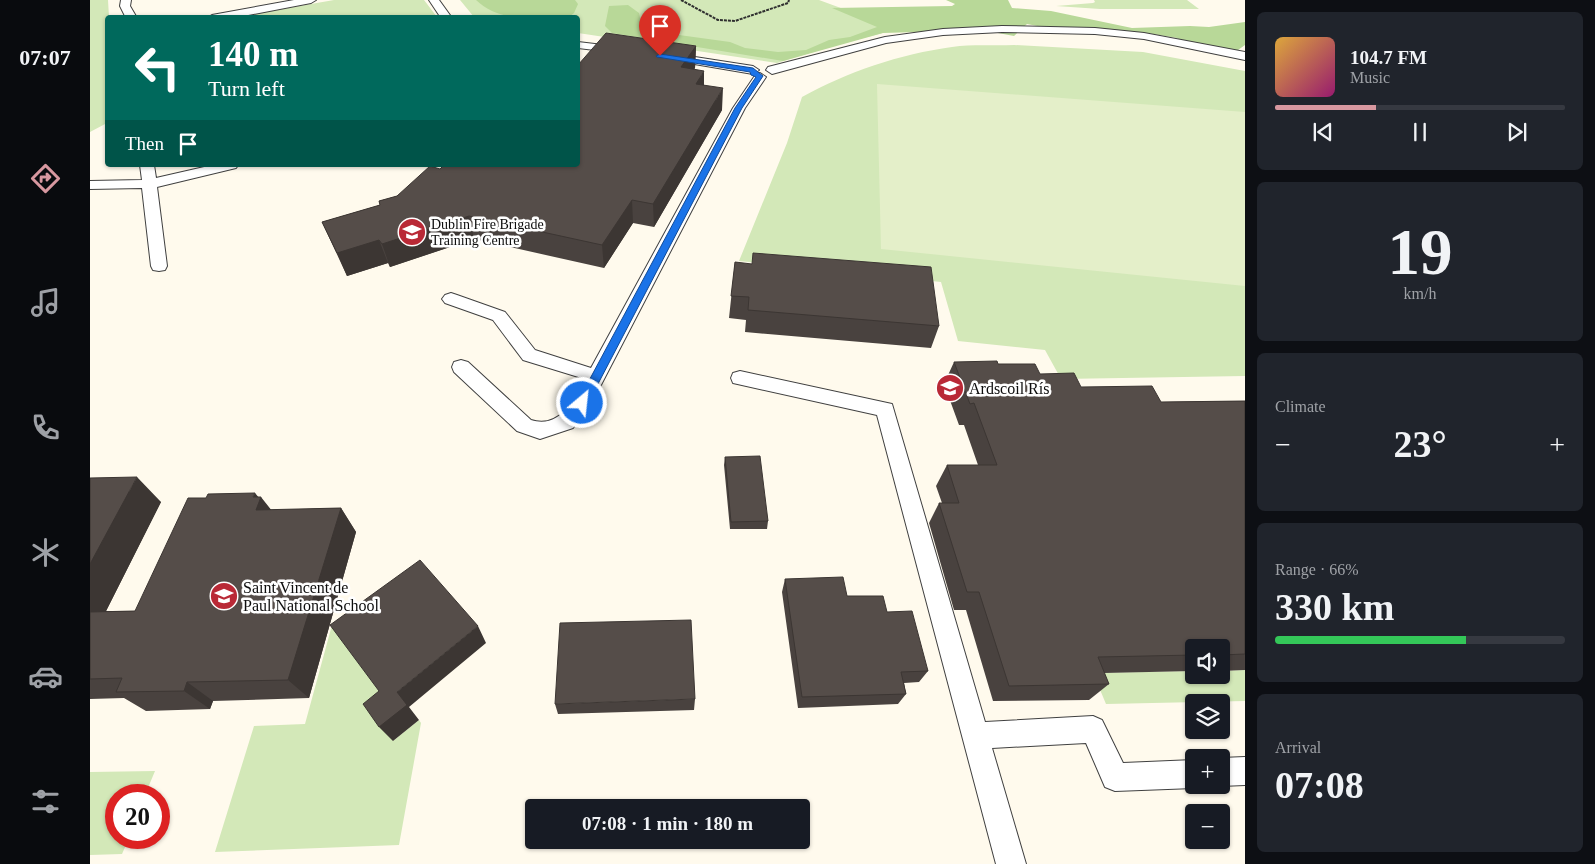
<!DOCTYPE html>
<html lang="en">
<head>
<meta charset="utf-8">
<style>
  :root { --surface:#171b24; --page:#20242c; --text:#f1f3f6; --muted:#9ea1a6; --line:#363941; --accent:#d898a0 }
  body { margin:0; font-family:"Times New Roman",serif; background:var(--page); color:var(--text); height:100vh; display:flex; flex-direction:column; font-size:19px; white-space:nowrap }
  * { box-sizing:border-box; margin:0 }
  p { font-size:16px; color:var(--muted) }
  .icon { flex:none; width:28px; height:28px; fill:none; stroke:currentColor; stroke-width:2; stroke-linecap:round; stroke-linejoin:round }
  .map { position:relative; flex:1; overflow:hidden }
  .details { display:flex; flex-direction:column; gap:12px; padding:12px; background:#0d0f14; width:350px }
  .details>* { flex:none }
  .top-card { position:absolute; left:15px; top:15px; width:475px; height:152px; border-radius:5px; box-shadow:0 1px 4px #0004; background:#00695c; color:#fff; overflow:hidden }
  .fabs { position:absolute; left:1095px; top:639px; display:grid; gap:10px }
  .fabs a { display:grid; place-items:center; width:45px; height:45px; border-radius:5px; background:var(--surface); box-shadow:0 1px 4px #0004; font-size:25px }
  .speed { position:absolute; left:15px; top:784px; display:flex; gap:10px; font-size:25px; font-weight:700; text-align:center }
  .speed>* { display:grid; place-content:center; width:65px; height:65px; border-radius:50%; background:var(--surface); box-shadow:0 1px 4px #0004; line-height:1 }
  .speed .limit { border:8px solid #d22; background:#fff; color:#111 }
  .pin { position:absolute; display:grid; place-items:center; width:42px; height:42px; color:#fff; margin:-51px -21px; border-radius:50% 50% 50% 0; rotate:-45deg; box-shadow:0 0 5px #0007 }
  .pin .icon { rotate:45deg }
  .me { position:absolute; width:55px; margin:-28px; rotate:28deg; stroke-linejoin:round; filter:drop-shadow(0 0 4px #0008) }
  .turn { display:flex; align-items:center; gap:18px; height:105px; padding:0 20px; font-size:22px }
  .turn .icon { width:65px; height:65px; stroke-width:2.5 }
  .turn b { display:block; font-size:35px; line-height:42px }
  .then { display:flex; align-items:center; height:48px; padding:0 20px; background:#0003; gap:10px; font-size:19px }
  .big { font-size:38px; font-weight:800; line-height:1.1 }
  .details .tile { flex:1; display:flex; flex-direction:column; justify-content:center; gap:8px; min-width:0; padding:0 18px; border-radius:8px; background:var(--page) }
  .details .dial { align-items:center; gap:0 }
  .dial b { font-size:65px; line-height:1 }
  .song { display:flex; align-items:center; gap:15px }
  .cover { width:60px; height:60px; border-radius:8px; background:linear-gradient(135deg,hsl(40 70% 55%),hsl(320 70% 35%)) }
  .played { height:5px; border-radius:2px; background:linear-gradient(90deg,var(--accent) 35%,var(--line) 35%) }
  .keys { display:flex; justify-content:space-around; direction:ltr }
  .heat { display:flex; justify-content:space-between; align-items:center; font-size:28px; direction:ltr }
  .charge { height:8px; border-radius:4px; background:linear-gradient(90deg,#34c759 66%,var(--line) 0) }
  .trip { position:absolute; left:435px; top:799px; width:285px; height:50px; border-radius:5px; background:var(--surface); box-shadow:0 1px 4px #0004; font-weight:800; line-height:50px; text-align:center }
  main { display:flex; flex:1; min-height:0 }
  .menu { display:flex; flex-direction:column; width:90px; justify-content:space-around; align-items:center; background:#090b0e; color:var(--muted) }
  .menu .icon { width:35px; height:35px }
  .menu .selected { color:var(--accent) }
  .menu b { font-size:22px; color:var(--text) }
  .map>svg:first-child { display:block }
</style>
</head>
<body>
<main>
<nav class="menu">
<b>07:07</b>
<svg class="icon selected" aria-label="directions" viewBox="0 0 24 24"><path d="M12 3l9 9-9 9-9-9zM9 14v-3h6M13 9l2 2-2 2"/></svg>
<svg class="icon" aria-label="music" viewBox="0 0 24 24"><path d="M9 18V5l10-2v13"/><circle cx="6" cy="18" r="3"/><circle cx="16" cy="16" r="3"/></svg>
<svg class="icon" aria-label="phone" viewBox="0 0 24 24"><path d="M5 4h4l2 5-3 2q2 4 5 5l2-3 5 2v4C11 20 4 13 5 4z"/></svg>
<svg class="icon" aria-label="climate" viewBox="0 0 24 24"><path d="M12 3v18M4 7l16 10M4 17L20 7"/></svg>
<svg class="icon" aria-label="car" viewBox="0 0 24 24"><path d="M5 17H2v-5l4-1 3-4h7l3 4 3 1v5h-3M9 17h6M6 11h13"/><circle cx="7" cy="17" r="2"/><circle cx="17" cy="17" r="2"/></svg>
<svg class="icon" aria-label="filters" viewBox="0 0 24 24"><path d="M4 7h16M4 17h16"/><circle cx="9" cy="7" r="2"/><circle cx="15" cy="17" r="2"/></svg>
</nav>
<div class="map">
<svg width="1155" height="864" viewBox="0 0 1155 864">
  <rect width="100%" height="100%" fill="#fffaed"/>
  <path fill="#d3e8b8" d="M 0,0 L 18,0 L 19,17 L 17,123 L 0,132 Z
    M 244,0 L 334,0 L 347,17 L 146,17 Z
    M 370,0 L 729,0 L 808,29 L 746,45 L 687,63 L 488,33 L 488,18 L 384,17 Z
    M 1004,0 L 1097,0 L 1109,9 L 1010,9 L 966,6 L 1003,3 L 1005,2 Z
    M 924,45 L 1053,52 L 1155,71 L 1155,376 L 971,379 L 955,350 L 868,341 L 851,282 L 649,261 L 697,143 L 712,97 C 757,72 810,54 862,47 C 882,44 904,46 924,45 Z
    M 242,625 L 302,706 L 303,741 L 329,720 L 331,723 L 309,845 L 125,852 L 164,726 L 215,724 Z
    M 1155,670 L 1155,701 L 1016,704 L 1003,673 L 1104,671 L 1104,675 L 1131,675 L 1131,671 Z
    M 65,771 L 55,795 L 26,795 L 26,838 L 39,838 L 32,854 L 0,855 L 0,772 Z"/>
  <path fill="#b8d898" d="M 386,0 L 485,0 L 488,4 L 484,13 L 479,17 C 448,18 411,24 386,0 Z
    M 856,0 L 918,0 L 922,8 L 961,11 L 1042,28 L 1100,26 L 1119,27 L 1155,22 L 1155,45 L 1148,50 L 1128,50 L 1095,43 L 1087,38 L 1057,33 L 988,34 L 937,24 L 924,36 L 892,30 L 793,33 L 693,61 L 522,33 L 515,26 L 519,6 L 538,5 L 549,13 L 551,23 L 560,31 L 640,42 L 655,48 L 688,52 L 716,50 L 739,40 L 760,37 L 787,27 L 742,8 L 862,6 L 865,4 Z"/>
  <path fill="#e4efc9" d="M 787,84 L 1155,112 L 1155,286 L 791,249 Z"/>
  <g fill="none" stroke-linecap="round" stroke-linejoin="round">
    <defs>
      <path id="lane" d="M 31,0 L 41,0 L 40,6 L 47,18 L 36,18 L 30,6 Z
        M 204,0 L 226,0 L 221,3 L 143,18 L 117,18 L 122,15 Z
        M 339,0 L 349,0 L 362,18 L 351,18 Z
        M 912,26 L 1005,28 L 1054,33 L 1155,52 L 1155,60 L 1054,39 L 1005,34 L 912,32 L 853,35 L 796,43 L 682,74 L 676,70 L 678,67 L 795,37 L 853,29 Z
        M 488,42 L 530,47 L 536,50 L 530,53 L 488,48 Z
        M 579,53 L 663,66 L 669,70 L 663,74 L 575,59 L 573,57 L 575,55 Z
        M 670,73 L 676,77 L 655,108 L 499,408 L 483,428 L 450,439 L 427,431 L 364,372 L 362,367 L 364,362 L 371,360 L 378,362 L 441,420 C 469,429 484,401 495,379 L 433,360 L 403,320 L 355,303 L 352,299 L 355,295 L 361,293 L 367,295 L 415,312 L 445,350 L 501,368 L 643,108 L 666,74 Z
        M 50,165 L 64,165 L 66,178 L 123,165 L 148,165 L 146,168 L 67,187 L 77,266 L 75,270 L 69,271 L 63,270 L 61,266 L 52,188 L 0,189 L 0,181 L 52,180 Z
        M 650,371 L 802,404 L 895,722 L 1003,716 L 1012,720 L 1033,763 L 1104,760 L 1104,785 L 1111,785 L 1104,788 L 1025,791 L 1015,787 L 996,743 L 902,748 L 936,864 L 906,864 L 787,415 L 643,383 L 641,378 L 643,373 Z
        M 1155,757 L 1155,785 L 1131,786 L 1129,785 L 1131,785 L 1131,758 Z"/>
    </defs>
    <use href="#lane" stroke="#404040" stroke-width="2"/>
    <path stroke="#2f2f2f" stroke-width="2" stroke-dasharray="3 1" stroke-linecap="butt" d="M 591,0 L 628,20 L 645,21 L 698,3 L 699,0"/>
    <use href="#lane" fill="#fff" fill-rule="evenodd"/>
  </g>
  <path fill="#49423f" d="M 606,46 L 605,68 L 604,69 L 614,85 L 632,110 L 564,227 L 543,223 L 514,268 L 384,239 L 300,267 L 298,263 L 257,276 L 232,222 L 290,205 L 289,201 L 307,196 L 350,169 Z
    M 645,262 L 849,326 L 841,348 L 655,332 L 656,320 L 639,318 Z
    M 864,362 L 908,364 L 950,374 L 991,387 L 1071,402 L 1155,401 L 1155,670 L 1131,671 L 1131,648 L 1104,648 L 1104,671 L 1014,673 L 1019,684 L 999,700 L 903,701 L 876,610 L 864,610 L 839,523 L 849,503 L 852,503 L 846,486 L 857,465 L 888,465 L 874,425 L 869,425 L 854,384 Z
    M 635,457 L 678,521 L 677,529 L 640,529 L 634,465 Z
    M 0,478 L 71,502 L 16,611 L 45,611 L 168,497 L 181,510 L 251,508 L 266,532 L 219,698 L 123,701 L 120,709 L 56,711 L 34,698 L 0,699 Z
    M 695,579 L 757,596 L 797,612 L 838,671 L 829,682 L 814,683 L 816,694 L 808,704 L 708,708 L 692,592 Z
    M 605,699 L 604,710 L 468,714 L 465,704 Z"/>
  <path fill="#3c3633" d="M 606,46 L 605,68 L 591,89 L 591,67 Z
    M 614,71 L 614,93 L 606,84 Z
    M 633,88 L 632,110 L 564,227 L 563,204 Z
    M 542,200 L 543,223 L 514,268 L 512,245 Z
    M 379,216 L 384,239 L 300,267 L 292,244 Z
    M 289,240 L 298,263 L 257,276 L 247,253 Z
    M 47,477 L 71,502 L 5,633 L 0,630 L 0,564 Z
    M 165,493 L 170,499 L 171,497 L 190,521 L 166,510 L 163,497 Z
    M 251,508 L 266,532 L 219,698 L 198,680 Z
    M 388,626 L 396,643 L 319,707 L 329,720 L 303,741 L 289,727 L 307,692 Z
    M 97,682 L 123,701 L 120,709 L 94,691 Z"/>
  <path fill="#554d49" stroke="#3c3633" d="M 516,33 L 606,46 L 591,67 L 614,71 L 606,84 L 633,88 L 563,204 L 542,200 L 512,245 L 379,216 L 292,244 L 289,240 L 247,253 L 232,222 L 290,205 L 289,201 L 307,196 L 340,166 L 350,169 L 354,165 L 488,165 L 488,65 Z
    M 663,253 L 841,267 L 849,326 L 658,310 L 659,297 L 641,296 L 645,262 L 662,264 Z
    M 907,361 L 908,364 L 945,364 L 950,374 L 984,373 L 991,387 L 1062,386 L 1071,402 L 1155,401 L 1155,654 L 1131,655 L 1131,648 L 1104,648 L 1104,655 L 1008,657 L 1019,684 L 919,686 L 889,592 L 877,592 L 849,503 L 869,503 L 857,465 L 907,465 L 884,403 L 880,404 L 864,362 Z
    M 670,456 L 678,521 L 641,522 L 635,457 Z
    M 47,477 L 0,564 L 0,478 Z
    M 165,493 L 163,497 L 171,497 L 166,510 L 251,508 L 198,680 L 97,682 L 94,691 L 26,692 L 32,678 L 0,679 L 0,612 L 45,611 L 98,498 L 116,498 L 118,494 Z
    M 330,560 L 388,626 L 307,692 L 317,705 L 289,727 L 273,704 L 289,691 L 240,625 Z
    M 753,577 L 757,596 L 793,596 L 797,612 L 822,611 L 838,671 L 811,672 L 816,694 L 712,697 L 695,579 Z
    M 601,620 L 605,699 L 465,704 L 470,623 Z"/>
  <path fill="#1a73e8" stroke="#114b97" d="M 570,54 L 663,68 L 673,76 L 652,108 L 498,403 L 492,407 L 487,403 L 645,108 L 666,77 L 661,75 L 660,72 L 567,57 L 566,56 Z"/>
  <defs>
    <symbol id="university-disc" viewBox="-11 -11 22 22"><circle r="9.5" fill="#b92936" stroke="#fff"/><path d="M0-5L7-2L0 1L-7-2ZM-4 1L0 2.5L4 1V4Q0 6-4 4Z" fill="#fff"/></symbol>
    <symbol id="school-disc" viewBox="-11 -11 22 22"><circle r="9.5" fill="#b92936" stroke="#fff"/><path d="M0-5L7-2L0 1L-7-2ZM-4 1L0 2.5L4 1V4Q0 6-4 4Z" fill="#fff"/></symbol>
  </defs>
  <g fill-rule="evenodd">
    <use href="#university-disc" x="306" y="216" width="32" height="32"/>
    <use href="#school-disc" x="844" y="372" width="32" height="32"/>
    <use href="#school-disc" x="118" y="580" width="32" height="32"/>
  </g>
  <g text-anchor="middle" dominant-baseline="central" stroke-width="5" stroke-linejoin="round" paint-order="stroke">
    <g font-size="14" fill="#0d0d0d" stroke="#fff" text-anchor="start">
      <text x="341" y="224">Dublin Fire Brigade<tspan x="341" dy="16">Training Centre</tspan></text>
    </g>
    <g font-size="16" fill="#0d0d0d" stroke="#fff" text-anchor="start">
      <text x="879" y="388">Ardscoil Rís</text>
      <text x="153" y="587">Saint Vincent de<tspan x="153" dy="18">Paul National School</tspan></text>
    </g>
  </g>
</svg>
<div class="fabs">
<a><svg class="icon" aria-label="sound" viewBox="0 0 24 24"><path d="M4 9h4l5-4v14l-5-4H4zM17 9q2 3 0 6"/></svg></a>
<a><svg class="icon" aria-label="layers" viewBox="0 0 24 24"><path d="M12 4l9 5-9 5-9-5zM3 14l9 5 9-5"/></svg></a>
<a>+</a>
<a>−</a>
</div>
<div class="speed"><div class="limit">20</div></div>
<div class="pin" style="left:570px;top:56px;background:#d93025"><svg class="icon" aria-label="arrive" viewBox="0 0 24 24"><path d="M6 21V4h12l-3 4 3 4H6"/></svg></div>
<svg class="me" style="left:492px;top:403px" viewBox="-20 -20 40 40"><circle r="17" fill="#1a73e8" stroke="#fff" stroke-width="3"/><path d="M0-11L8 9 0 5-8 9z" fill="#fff"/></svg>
<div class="trip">07:08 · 1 min · 180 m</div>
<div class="top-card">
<div class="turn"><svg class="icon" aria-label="left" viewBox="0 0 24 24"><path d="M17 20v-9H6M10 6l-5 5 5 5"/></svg><div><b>140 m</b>Turn left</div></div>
<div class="then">Then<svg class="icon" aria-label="arrive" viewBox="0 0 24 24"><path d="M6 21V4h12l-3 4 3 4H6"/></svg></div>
</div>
</div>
<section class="details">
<div class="tile">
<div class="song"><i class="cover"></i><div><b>104.7 FM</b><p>Music</p></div></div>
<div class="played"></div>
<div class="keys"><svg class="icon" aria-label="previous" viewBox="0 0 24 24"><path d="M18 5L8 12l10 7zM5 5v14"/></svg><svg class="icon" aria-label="pause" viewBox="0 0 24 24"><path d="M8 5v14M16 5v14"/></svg><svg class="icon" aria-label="next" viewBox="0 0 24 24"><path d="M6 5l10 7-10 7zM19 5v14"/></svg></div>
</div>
<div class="tile dial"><b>19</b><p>km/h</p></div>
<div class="tile"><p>Climate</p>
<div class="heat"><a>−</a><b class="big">23°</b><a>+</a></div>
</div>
<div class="tile"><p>Range · 66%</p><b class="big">330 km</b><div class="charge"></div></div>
<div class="tile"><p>Arrival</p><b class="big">07:08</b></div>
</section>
</main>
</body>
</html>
